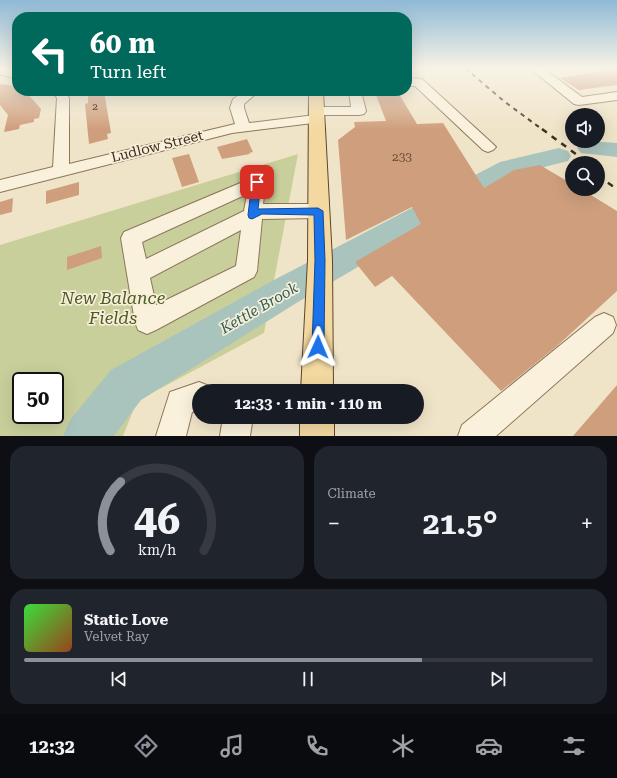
<!DOCTYPE html>
<html lang="en">
<head>
<meta charset="utf-8">
<style>
  :root { --surface:#171b24; --page:#20242c; --text:#f1f3f6; --muted:#9ea1a6; --line:#363941; --accent:#8c9099 }
  body { margin:0; font-family:"Roboto Serif",serif; background:var(--page); color:var(--text); height:100vh; display:flex; flex-direction:column; font-size:15px; white-space:nowrap }
  * { box-sizing:border-box; margin:0 }
  p { font-size:13px; color:var(--muted) }
  .icon { flex:none; width:22px; height:22px; fill:none; stroke:currentColor; stroke-width:2; stroke-linecap:round; stroke-linejoin:round }
  .map { position:relative; height:436px; overflow:hidden }
  .side { display:flex; flex-direction:column; gap:10px; padding:10px; background:#0d0f14; flex:1 }
  .side>* { flex:none }
  .top-card { position:absolute; left:12px; top:12px; width:400px; height:84px; border-radius:16px; box-shadow:0 4px 16px #0002; background:#00695c; color:#fff; overflow:hidden }
  .buttons { position:absolute; left:565px; top:108px; display:grid; gap:8px }
  .buttons a { display:grid; place-items:center; width:40px; height:40px; border-radius:50%; background:var(--surface); box-shadow:0 4px 16px #0002; font-size:20px }
  .speed { position:absolute; left:12px; top:372px; display:flex; gap:8px; font-size:20px; font-weight:700; text-align:center }
  .speed>* { display:grid; place-content:center; width:52px; height:52px; border-radius:50%; background:var(--surface); box-shadow:0 4px 16px #0002; line-height:1 }
  .speed .limit { border:2px solid #111; border-radius:6px; background:#fff; color:#111 }
  .pin { position:absolute; display:grid; place-items:center; width:34px; height:34px; color:#fff; margin:-17px; border-radius:8px; box-shadow:0 2px 6px #0006 }
  .me { position:absolute; width:44px; margin:-22px; rotate:1deg; stroke-linejoin:round; filter:drop-shadow(0 0 3px #0008) }
  .turn { display:flex; align-items:center; gap:14px; height:84px; padding:0 12px; font-size:18px }
  .turn .icon { width:52px; height:52px; stroke-width:2.5 }
  .turn b { display:block; font-size:28px; line-height:34px }
  .big { font-size:30px; font-weight:700; line-height:1.1 }
  .side .card { flex:1; display:flex; flex-direction:column; justify-content:center; gap:6px; min-width:0; padding:0 14px; border-radius:16px; background:var(--page) }
  .side .dial { align-items:center; gap:0 }
  .dial svg { height:104px; overflow:visible; fill:none; stroke:var(--line); stroke-width:7; stroke-linecap:round; text-anchor:middle }
  .dial text { fill:var(--text); stroke:none }
  .song { display:flex; align-items:center; gap:12px }
  .cover { width:48px; height:48px; border-radius:6px; background:linear-gradient(135deg,hsl(120 70% 55%),hsl(20 70% 35%)) }
  .played { height:4px; border-radius:2px; background:linear-gradient(90deg,var(--accent) 70%,var(--line) 70%) }
  .keys { display:flex; justify-content:space-around; direction:ltr }
  .heat { display:flex; justify-content:space-between; align-items:center; font-size:22px; direction:ltr }
  .side .tiles { flex:1; display:grid; gap:10px; grid-template-columns:1fr 1fr }
  .card:last-child { grid-column:span 2 }
  .trip { position:absolute; left:192px; top:384px; width:232px; height:40px; border-radius:20px; background:var(--surface); box-shadow:0 4px 16px #0002; font-weight:700; line-height:40px; text-align:center }
  .dock { display:flex; height:64px; justify-content:space-around; align-items:center; background:#090b0e; color:var(--muted) }
  .dock .icon { width:28px; height:28px }
  .dock .on { color:var(--accent) }
  .dock b { font-size:18px; color:var(--text) }
  .map>svg:first-child { display:block }
</style>
</head>
<body>
<div class="map">
<svg width="617" height="436" viewBox="0 0 617 436">
  <rect width="100%" height="100%" fill="#f0e4c8"/>
  <path fill="#c9cf9b" fill-rule="evenodd" d="M 298,154 L 264,333 L 137,401 L 123,436 L 0,436 L 0,245 ZM 21,381 L 55,381 L 55,415 L 21,415 Z"/>
  <g fill="none" stroke-linecap="round" stroke-linejoin="round">
    <path fill="#a9c4bc" fill-rule="evenodd" d="M 588,141 L 617,143 L 617,157 L 581,153 L 577,148 L 581,143 Z
      M 559,148 L 568,151 L 571,156 L 568,161 L 517,174 L 298,302 L 141,400 L 114,436 L 63,436 L 70,420 L 111,370 L 274,280 L 500,162 Z"/>
  </g>
  <path fill="#cf9f7d" d="M 610,68 L 617,68 L 617,85 L 579,90 L 560,78 L 595,72 Z
    M 0,84 L 17,86 L 17,91 L 25,91 L 41,109 L 39,118 L 34,119 L 34,122 L 20,125 L 19,129 L 4,132 L 8,115 L 0,105 Z
    M 88,91 L 104,91 L 111,133 L 107,134 L 108,139 L 89,144 L 85,104 L 88,103 Z
    M 399,94 L 417,124 L 443,123 L 484,188 L 514,170 L 540,165 L 572,184 L 572,189 L 581,189 L 617,211 L 617,291 L 557,346 L 501,391 L 392,276 L 375,287 L 355,262 L 421,224 L 412,207 L 346,240 L 338,140 L 355,127 L 354,122 L 386,121 L 376,95 Z
    M 247,139 L 253,152 L 249,153 L 250,154 L 222,159 L 217,147 Z
    M 189,154 L 199,182 L 182,187 L 172,158 Z
    M 79,182 L 79,195 L 46,204 L 46,191 Z
    M 13,198 L 12,212 L 0,215 L 0,202 Z
    M 101,246 L 102,258 L 67,270 L 67,257 Z
    M 617,385 L 617,436 L 573,436 Z"/>
  <g fill="none" stroke-linecap="round" stroke-linejoin="round">
    <defs>
      <path id="minor" d="M 0,68 L 17,71 L 17,79 L 0,74 Z
        M 531,68 L 543,68 L 582,97 L 617,92 L 617,100 L 579,105 L 574,104 L 532,70 Z
        M 407,78 L 422,79 L 493,144 L 496,147 L 493,150 L 488,152 L 483,150 L 415,86 L 407,86 Z
        M 53,91 L 65,91 L 69,98 L 69,164 L 235,124 L 230,108 L 233,99 L 245,91 L 259,91 L 244,104 L 244,108 L 249,123 L 315,115 L 311,114 L 309,111 L 311,108 L 316,107 L 351,107 L 349,91 L 361,91 L 366,111 L 364,114 L 359,115 L 317,115 L 321,116 L 323,119 L 321,122 L 232,133 L 0,192 L 0,180 L 53,167 L 57,98 Z
        M 257,176 L 263,178 L 266,182 L 263,204 L 318,204 L 325,206 L 327,211 L 325,216 L 318,218 L 262,219 L 257,271 L 254,277 L 156,330 L 147,334 L 138,330 L 135,322 L 121,238 L 124,232 ZM 247,194 L 244,211 L 146,259 L 142,242 ZM 241,230 L 236,266 L 156,305 L 150,278 Z
        M 604,313 L 613,317 L 616,325 L 613,333 L 496,436 L 458,436 L 462,425 L 595,317 Z
        M 199,382 L 209,386 L 211,391 L 199,391 L 199,410 L 192,412 L 186,436 L 156,436 L 170,392 Z
        M 223,417 L 253,417 L 250,436 L 220,436 Z"/>
      <path id="major" d="M 309,91 L 323,91 L 332,260 L 333,391 L 301,391 L 308,260 Z
        M 300,417 L 334,417 L 334,436 L 300,436 Z"/>
    </defs>
    <use href="#minor" stroke="#8d765c" stroke-width="2"/>
    <use href="#major" stroke="#5b4430" stroke-width="2"/>
    <use href="#minor" fill="#faf1dc" fill-rule="evenodd"/>
    <use href="#major" fill="#f3d9a0" fill-rule="evenodd"/>
    <path stroke="#3d2e20" stroke-width="2" stroke-dasharray="4.5 4.5" stroke-linecap="butt" d="M 465,68 L 505,102 L 543,130"/>
    <path stroke="#3d2e20" stroke-width="2.5" stroke-dasharray="6 6" stroke-linecap="butt" d="M 542,129 L 588,163
      M 598,176 L 617,189"/>
  </g>
  <linearGradient id="sky" x2="0" y2="1"><stop stop-color="#8fbad6"/><stop offset="0.53" stop-color="#f8f3e6"/><stop offset="1" stop-color="#f8f3e6" stop-opacity="0"/></linearGradient>
  <rect width="617" height="129" fill="url(#sky)"/>
  <path fill="#1a73e8" stroke="#114b97" d="M 257,179 L 261,182 L 258,209 L 318,208 L 323,211 L 325,260 L 324,347 L 322,351 L 318,353 L 314,351 L 312,347 L 315,260 L 314,215 L 262,214 L 252,219 L 249,218 L 248,215 L 252,182 Z"/>
  <g text-anchor="middle" dominant-baseline="central" stroke-width="3.5" stroke-linejoin="round" paint-order="stroke">
    <g font-size="10" fill="#624a37">
      <text x="95" y="106">2</text>
    </g>
    <g font-size="12" fill="#624a37">
      <text x="402" y="157">233</text>
    </g>
    <g font-size="14" fill="#3d2e20" stroke="#f7eed8">
      <text transform="translate(157 146) rotate(-14)">Ludlow Street</text>
    </g>
    <g font-size="15" font-style="italic" fill="#2f5d5a" stroke="#f7eed8">
      <text transform="translate(259 308) rotate(-30)">Kettle Brook</text>
    </g>
    <g font-size="17" font-style="italic" fill="#4d5a26" stroke="#f7eed8">
      <text x="113" y="298">New Balance<tspan x="113" dy="20">Fields</tspan></text>
    </g>
  </g>
</svg>
<div class="buttons">
<a><svg class="icon" aria-label="sound" viewBox="0 0 24 24"><path d="M4 9h4l5-4v14l-5-4H4zM17 9q2 3 0 6"/></svg></a>
<a><svg class="icon" aria-label="search" viewBox="0 0 24 24"><circle cx="10" cy="10" r="6"/><path d="M15 15l6 6"/></svg></a>
</div>
<div class="speed"><div class="limit">50</div></div>
<div class="pin" style="left:257px;top:182px;background:#d93025"><svg class="icon" aria-label="arrive" viewBox="0 0 24 24"><path d="M6 21V4h12l-3 4 3 4H6"/></svg></div>
<svg class="me" style="left:318px;top:347px" viewBox="-20 -20 40 40"><path d="M0-17L14 15 0 8-14 15z" fill="#1a73e8" stroke="#fff" stroke-width="4"/></svg>
<div class="trip">12:33 · 1 min · 110 m</div>
<div class="top-card">
<div class="turn"><svg class="icon" aria-label="left" viewBox="0 0 24 24"><path d="M17 20v-9H6M10 6l-5 5 5 5"/></svg><div><b>60 m</b>Turn left</div></div>
</div>
</div>
<section class="side">
<div class="tiles">
<div class="card dial"><svg viewBox="0 0 100 80">
<path d="M14 69A42 42 0 1 1 86 69"/>
<path d="M14 69A42 42 0 0 1 22 16" stroke="#8c9099"/>
<text x="50" y="56" font-size="32" font-weight="700">46</text>
<text x="50" y="72" font-size="11">km/h</text>
</svg></div>
<div class="card"><p>Climate</p>
<div class="heat"><a>−</a><b class="big">21.5°</b><a>+</a></div>
</div>
<div class="card">
<div class="song"><i class="cover"></i><div><b>Static Love</b><p>Velvet Ray</p></div></div>
<div class="played"></div>
<div class="keys"><svg class="icon" aria-label="previous" viewBox="0 0 24 24"><path d="M18 5L8 12l10 7zM5 5v14"/></svg><svg class="icon" aria-label="pause" viewBox="0 0 24 24"><path d="M8 5v14M16 5v14"/></svg><svg class="icon" aria-label="next" viewBox="0 0 24 24"><path d="M6 5l10 7-10 7zM19 5v14"/></svg></div>
</div>
</div>
</section>
<nav class="dock">
<b>12:32</b>
<svg class="icon on" aria-label="directions" viewBox="0 0 24 24"><path d="M12 3l9 9-9 9-9-9zM9 14v-3h6M13 9l2 2-2 2"/></svg>
<svg class="icon" aria-label="music" viewBox="0 0 24 24"><path d="M9 18V5l10-2v13"/><circle cx="6" cy="18" r="3"/><circle cx="16" cy="16" r="3"/></svg>
<svg class="icon" aria-label="phone" viewBox="0 0 24 24"><path d="M5 4h4l2 5-3 2q2 4 5 5l2-3 5 2v4C11 20 4 13 5 4z"/></svg>
<svg class="icon" aria-label="climate" viewBox="0 0 24 24"><path d="M12 3v18M4 7l16 10M4 17L20 7"/></svg>
<svg class="icon" aria-label="car" viewBox="0 0 24 24"><path d="M5 17H2v-5l4-1 3-4h7l3 4 3 1v5h-3M9 17h6M6 11h13"/><circle cx="7" cy="17" r="2"/><circle cx="17" cy="17" r="2"/></svg>
<svg class="icon" aria-label="filters" viewBox="0 0 24 24"><path d="M4 7h16M4 17h16"/><circle cx="9" cy="7" r="2"/><circle cx="15" cy="17" r="2"/></svg>
</nav>
</body>
</html>
